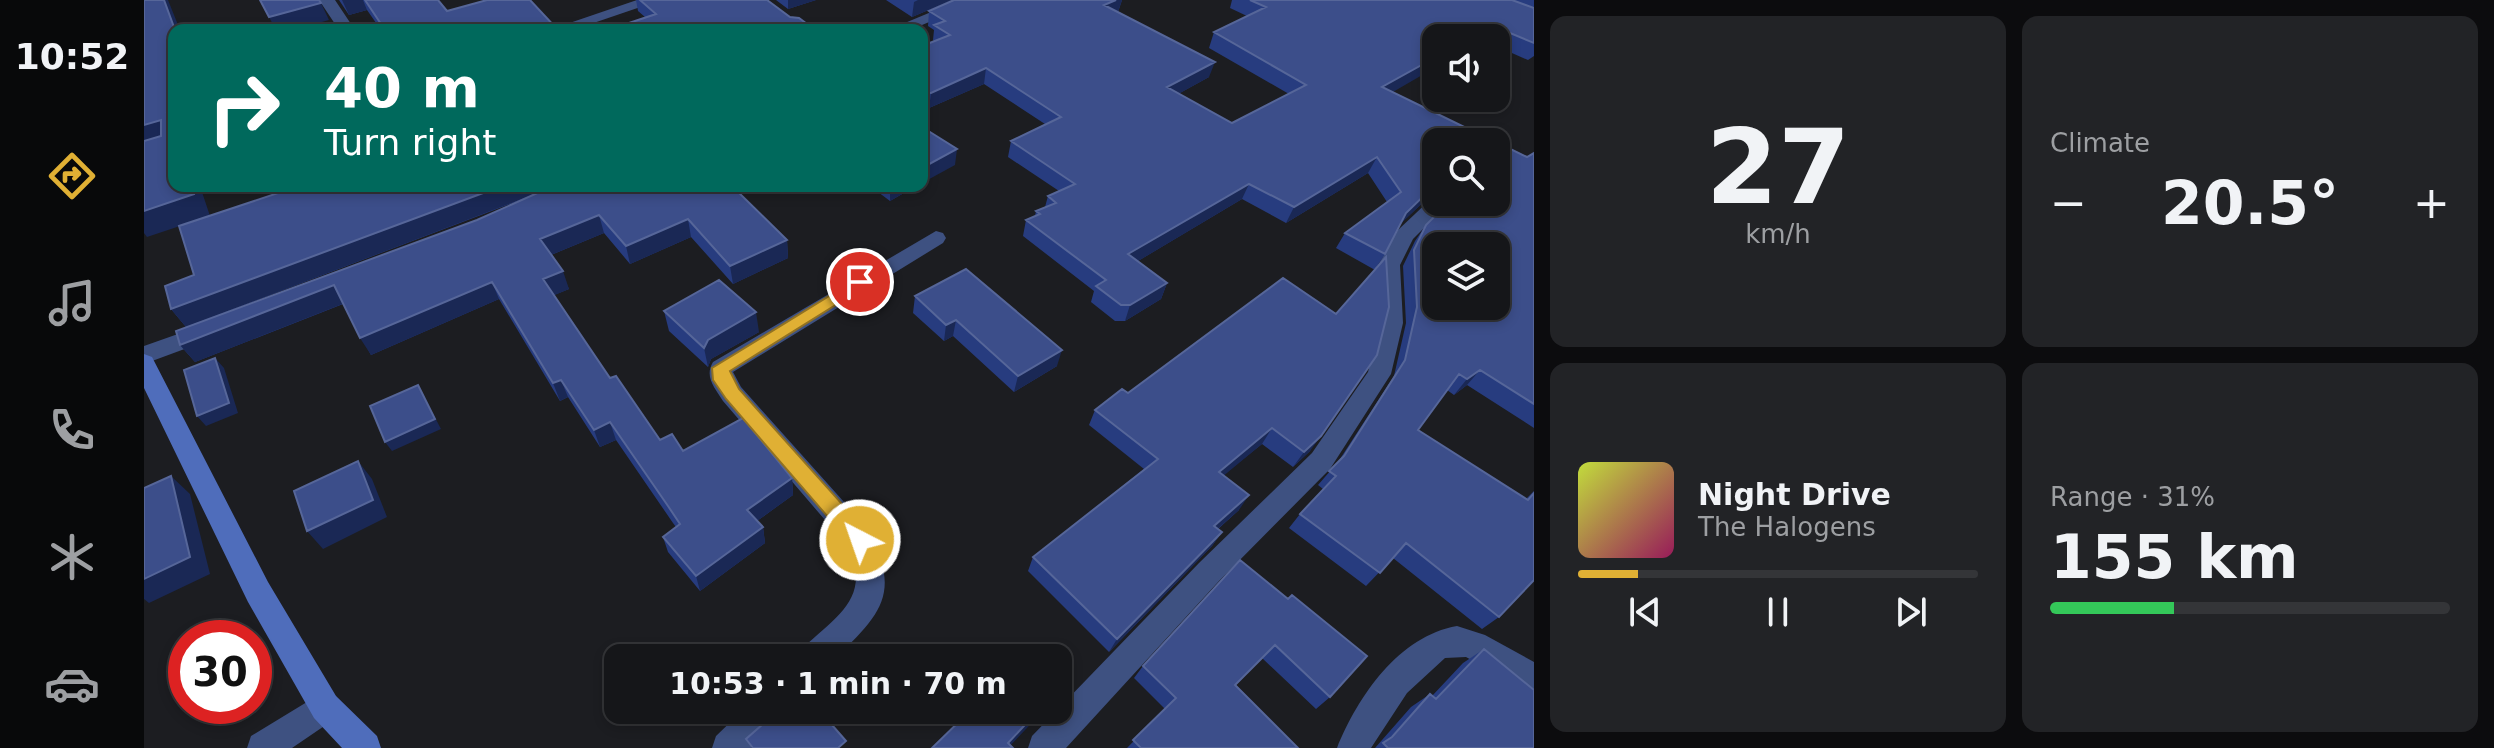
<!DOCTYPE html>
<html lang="en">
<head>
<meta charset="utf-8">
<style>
  :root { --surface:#151619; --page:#222326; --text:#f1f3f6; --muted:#9d9fa2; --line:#343538; --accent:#e0b034 }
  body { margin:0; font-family:"DejaVu Sans",sans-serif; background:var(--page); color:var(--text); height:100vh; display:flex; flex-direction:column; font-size:30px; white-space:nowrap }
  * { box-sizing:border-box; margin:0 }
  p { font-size:26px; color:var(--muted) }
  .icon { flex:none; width:44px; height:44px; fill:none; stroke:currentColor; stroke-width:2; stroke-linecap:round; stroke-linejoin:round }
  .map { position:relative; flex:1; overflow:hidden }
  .details { display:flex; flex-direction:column; gap:16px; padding:16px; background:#0c0c0e; width:960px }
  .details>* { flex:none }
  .guide { position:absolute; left:24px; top:24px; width:760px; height:168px; border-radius:16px; box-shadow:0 4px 12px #0003,0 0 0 2px var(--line); background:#00695c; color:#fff; overflow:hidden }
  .tools { position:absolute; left:1278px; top:24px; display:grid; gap:16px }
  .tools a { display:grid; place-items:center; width:88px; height:88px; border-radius:16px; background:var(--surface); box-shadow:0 4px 12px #0003,0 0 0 2px var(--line); font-size:40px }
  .speed { position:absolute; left:24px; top:620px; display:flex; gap:16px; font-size:40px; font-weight:700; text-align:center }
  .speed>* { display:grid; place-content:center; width:104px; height:104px; border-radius:50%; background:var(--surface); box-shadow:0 4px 12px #0003,0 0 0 2px var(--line); line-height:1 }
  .speed .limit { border:12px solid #d22; background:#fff; color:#111 }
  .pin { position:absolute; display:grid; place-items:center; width:68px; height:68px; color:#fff; margin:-34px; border:4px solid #fff; border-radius:50%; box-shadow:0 2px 8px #0007 }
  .me { position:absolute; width:88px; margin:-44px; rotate:319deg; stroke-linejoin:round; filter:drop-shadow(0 0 6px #0008) }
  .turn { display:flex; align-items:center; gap:28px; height:168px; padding:0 24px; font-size:36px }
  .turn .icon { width:104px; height:104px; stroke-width:2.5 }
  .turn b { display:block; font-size:56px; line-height:68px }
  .big { font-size:60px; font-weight:600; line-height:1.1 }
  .details .widget { flex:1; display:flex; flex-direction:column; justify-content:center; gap:12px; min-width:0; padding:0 28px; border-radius:16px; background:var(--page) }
  .details .dial { align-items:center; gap:0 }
  .dial b { font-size:104px; line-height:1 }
  .song { display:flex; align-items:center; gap:24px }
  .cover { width:96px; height:96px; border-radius:12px; background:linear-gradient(135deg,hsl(70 70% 55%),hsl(330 70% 35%)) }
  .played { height:8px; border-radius:4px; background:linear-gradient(90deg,var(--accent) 15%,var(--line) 15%) }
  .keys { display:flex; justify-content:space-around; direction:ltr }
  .heat { display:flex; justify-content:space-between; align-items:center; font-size:44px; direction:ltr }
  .charge { height:12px; border-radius:6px; background:linear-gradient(90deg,#34c759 31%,var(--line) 0) }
  .details .tiles { flex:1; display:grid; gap:16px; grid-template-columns:repeat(2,1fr) }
  .trip { position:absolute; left:460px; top:644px; width:468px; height:80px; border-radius:16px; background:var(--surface); box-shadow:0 4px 12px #0003,0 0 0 2px var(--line); font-weight:600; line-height:80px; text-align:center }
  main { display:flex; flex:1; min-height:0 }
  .menu { display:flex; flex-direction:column; width:144px; justify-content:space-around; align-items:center; background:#08090a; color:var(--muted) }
  .menu .icon { width:56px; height:56px }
  .menu .on { color:var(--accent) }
  .menu b { font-size:36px; color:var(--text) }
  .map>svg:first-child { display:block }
</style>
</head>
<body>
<main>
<nav class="menu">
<b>10:52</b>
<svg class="icon on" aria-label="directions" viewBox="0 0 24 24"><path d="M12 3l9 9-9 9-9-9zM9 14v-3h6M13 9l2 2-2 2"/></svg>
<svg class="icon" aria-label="music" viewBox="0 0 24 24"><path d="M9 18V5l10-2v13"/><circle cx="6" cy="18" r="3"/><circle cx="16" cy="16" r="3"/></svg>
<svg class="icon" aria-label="phone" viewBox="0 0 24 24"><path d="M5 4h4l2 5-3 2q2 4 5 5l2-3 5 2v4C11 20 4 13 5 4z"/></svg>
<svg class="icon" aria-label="climate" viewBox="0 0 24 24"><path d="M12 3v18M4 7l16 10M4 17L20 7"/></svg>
<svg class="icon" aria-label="car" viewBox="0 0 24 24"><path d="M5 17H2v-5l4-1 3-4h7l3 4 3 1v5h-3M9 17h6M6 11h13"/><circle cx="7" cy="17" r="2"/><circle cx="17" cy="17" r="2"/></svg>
</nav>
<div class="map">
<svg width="1390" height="748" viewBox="0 0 1390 748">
  <rect width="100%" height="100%" fill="#1c1d21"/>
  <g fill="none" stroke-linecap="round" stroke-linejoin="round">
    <path fill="#3e5181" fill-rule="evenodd" d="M 175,0 L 191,0 L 211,30 L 195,30 Z
      M 493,0 L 517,0 L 429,30 L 405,30 Z
      M 816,0 L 838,0 L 766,30 L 744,30 Z
      M 778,110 L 785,111 L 785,119 L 778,120 Z
      M 1289,197 L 1292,197 L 1292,202 L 1306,202 L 1269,239 L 1256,265 L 1259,323 L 1247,374 L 1186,469 L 1075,581 L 922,748 L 884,748 L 888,736 L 1055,563 L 1168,453 L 1224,372 L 1237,323 L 1234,265 L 1254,230 Z
      M 792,231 L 799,233 L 802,238 L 799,243 L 589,372 L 597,387 L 726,531 C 756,595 738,612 692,658 L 656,658 L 660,647 C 693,616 727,598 705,548 L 579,401 C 571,388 560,377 569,362 Z
      M 65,323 L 73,325 L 76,331 L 73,337 L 0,364 L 0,346 Z
      M 1313,626 L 1341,635 L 1390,662 L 1390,694 L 1322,657 L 1301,658 L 1263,693 L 1227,748 L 1193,748 C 1214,696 1255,636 1313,626 Z
      M 181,691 L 192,696 L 197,707 L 192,718 L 148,748 L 103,748 L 107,736 Z
      M 599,710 L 637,710 L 632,721 L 607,748 L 568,748 L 572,736 Z"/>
    <path fill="#4f6dbb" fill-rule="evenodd" d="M 0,354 L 8,357 L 124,582 L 192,696 L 233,736 L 237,748 L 198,748 L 170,718 L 104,602 L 0,388 Z"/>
  </g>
  <path fill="#273c7f" d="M 195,0 L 294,0 L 303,11 L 414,30 L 237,30 L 223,10 L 205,15 Z
    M 492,0 L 623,0 L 646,17 L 671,30 L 470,30 L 470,28 L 501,17 L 494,11 Z
    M 632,0 L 672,0 L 644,9 Z
    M 742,0 L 808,0 L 768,17 Z
    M 810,0 L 978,0 L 974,12 L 1065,77 L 1034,94 L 1088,123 L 1145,94 L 1065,48 L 1070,32 L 1103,16 L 1086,8 L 1088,0 L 1390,0 L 1390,56 L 1384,60 L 1352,46 L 1352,38 L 1292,38 L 1248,92 L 1292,142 L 1292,196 L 1287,195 L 1256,224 L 1241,254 L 1232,268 L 1166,451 L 1149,467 L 1118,444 L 1079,475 L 1095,510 L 1074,529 L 1078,532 L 1068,546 L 965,652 L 884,571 L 889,557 L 1000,469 L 945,425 L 951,410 L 984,393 L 1192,314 L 1231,270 L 1192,248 L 1201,233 L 1243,202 L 1224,173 L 1142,223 L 1098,199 L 994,261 L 1023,283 L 1017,299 L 981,321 L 971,321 L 947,302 L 950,291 L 879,236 L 882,220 L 891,216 L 892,211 L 901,207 L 904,196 L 915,191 L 864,157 L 867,141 L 901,124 L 840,84 L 785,108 L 778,108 L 778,46 L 790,41 L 789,40 L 790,30 L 784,26 L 785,11 Z
    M 1390,153 L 1390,428 L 1323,385 L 1310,395 L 1303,390 L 1274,430 L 1382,499 L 1390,491 L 1390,580 L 1355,617 L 1338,629 L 1249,558 L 1222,586 L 1145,528 L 1156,514 L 1179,489 L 1174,485 L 1194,462 L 1250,376 L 1262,323 L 1259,266 L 1271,241 L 1282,225 Z
    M 155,186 L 588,186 L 643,240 L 644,258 L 589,284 L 547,237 L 486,264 L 460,233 L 407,255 L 425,289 L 410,295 L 466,378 L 516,440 L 539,451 L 648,478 L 649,495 L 613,521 L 619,527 L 621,543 L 556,591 L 524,552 L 519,537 L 532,527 L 529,523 L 472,440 L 456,447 L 424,397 L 416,401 L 355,299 L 227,355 L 199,304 L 51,362 L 36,345 L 333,220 L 392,194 L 42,327 L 27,309 L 50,275 Z
    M 726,186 L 772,186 L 746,201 Z
    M 771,296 L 913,366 L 870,392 L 809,336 L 800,341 L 769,313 Z
    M 520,311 L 615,332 L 567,359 L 564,367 L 525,331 Z
    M 1096,560 L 1186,697 L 1172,709 L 1118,658 L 1092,685 L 1154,748 L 983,748 L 1021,709 L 990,678 L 999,666 Z
    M 1340,649 L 1390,748 L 1231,748 L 1267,707 L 1286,694 L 1288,696 L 1319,663 Z"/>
  <path fill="#1a2855" d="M 20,0 L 24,0 L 36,30 L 31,30 Z
    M 198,0 L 219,0 L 223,10 L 205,15 Z
    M 644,0 L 672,0 L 644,9 Z
    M 774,0 L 808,0 L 768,17 L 770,2 Z
    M 972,0 L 978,0 L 974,12 L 960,5 Z
    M 177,3 L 185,20 L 149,30 L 132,30 L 125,17 Z
    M 1347,25 L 1339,38 L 1325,38 Z
    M 1292,57 L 1292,67 L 1230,103 L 1238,87 Z
    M 1071,62 L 1065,77 L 1018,103 L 1023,87 Z
    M 842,68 L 840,84 L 785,108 L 787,93 Z
    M 30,111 L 30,132 L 23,113 Z
    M 17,120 L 30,139 L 0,151 L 0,125 Z
    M 813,149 L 811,165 L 778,183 L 778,168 Z
    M 1233,157 L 1224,173 L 1142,223 L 1150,207 Z
    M 1105,184 L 1098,199 L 979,270 L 984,254 Z
    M 1292,184 L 1292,187 L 1287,195 L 1251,229 L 1262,213 Z
    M 48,186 L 56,186 L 66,216 L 3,237 L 0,233 L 0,211 Z
    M 358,186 L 412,186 L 42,327 L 27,309 Z
    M 746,186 L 772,186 L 746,201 Z
    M 455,215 L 460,233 L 402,257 L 396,239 Z
    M 544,219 L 547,237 L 486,264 L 482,246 Z
    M 643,240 L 644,258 L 589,284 L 586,266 Z
    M 419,271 L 425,289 L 406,297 L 399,279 Z
    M 348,282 L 355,299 L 227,355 L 216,338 Z
    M 1023,283 L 1017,299 L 981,321 L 986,305 Z
    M 190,285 L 201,303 L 51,362 L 36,345 Z
    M 612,312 L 615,332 L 567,359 L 564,367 L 560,348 L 564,340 Z
    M 812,320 L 809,336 L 800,341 L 802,325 Z
    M 918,350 L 913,366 L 870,392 L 874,376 Z
    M 71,358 L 80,368 L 94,413 L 62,426 L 53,416 Z
    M 1336,370 L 1323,385 L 1310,395 L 1323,379 Z
    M 417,380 L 424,397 L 416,401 L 409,383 Z
    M 274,385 L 297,429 L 248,451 L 241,442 Z
    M 466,422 L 472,440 L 456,447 L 450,430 Z
    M 1128,428 L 1118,444 L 1066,487 L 1075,472 Z
    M 1177,436 L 1166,451 L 1149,467 L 1160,452 Z
    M 214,461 L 228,479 L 243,517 L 179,549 L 163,531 Z
    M 27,476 L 46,494 L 66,574 L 5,603 L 0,599 L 0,579 Z
    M 648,478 L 649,495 L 606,526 L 603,510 Z
    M 1105,495 L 1095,510 L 1061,540 L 1070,526 Z
    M 619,527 L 621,543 L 556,591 L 552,576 Z
    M 1078,532 L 1068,546 L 965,652 L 973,639 Z
    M 895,710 L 900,710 L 864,748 L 864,743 Z"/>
  <path fill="#3c4e8a" stroke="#566699" stroke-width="2" fill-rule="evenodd" d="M 0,0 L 20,0 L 31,30 L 30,30 L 30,111 L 23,113 L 30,132 L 30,186 L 48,186 L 50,194 L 0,211 L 0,141 L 17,136 L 17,120 L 0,125 Z
    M 116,0 L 175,0 L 177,3 L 125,17 Z
    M 221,0 L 294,0 L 303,11 L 343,0 L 386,0 L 414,30 L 241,30 Z
    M 496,0 L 623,0 L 646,17 L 655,18 L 671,30 L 472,30 L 470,28 L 512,14 Z
    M 810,0 L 972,0 L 960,5 L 1071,62 L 1023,87 L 1088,123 L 1162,85 L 1070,32 L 1122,7 L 1106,0 L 1368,0 L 1390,8 L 1390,43 L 1347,25 L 1325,38 L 1292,38 L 1292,57 L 1238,87 L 1351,142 L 1292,142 L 1292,184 L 1262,213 L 1241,254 L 1201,233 L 1257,192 L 1233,157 L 1150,207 L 1105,184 L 984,254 L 1023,283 L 986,305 L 977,305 L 952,286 L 962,280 L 882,220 L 896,214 L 892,211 L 912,203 L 904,196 L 931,184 L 867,141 L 917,117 L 842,68 L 787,93 L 778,92 L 778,46 L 806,35 L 790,25 L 801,21 L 785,11 Z
    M 778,127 L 813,149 L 778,168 Z
    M 1352,142 L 1383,157 L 1390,153 L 1390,404 L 1336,370 L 1323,379 L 1315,374 L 1274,430 L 1384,500 L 1390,493 L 1390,580 L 1355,617 L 1262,543 L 1236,573 L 1156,514 L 1192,476 L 1185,471 L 1200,456 L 1261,360 L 1273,307 L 1270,250 L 1282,225 L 1305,202 L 1352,202 ZM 1292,246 L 1352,246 L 1352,306 L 1292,306 Z
    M 155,186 L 358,186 L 27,309 L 21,286 L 50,275 L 35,226 Z
    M 409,186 L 588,186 L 643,240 L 586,266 L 544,219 L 482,246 L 455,215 L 396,239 L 419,271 L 399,279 L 466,378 L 472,376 L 516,440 L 528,434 L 539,451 L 599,418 L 648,478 L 603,510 L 619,527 L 552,576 L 519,537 L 536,524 L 524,506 L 466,422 L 450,430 L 417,380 L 409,383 L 348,282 L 216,338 L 190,285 L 36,345 L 32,331 L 333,220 Z
    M 1242,257 L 1245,307 L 1233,355 L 1177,436 L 1160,452 L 1128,428 L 1075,472 L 1105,495 L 1070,526 L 1078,532 L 973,639 L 889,557 L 1014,459 L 951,410 L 978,389 L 984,393 L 1139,278 L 1192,314 Z
    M 822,269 L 918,350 L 874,376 L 812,320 L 802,325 L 771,296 Z
    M 575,280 L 612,312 L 564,340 L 560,348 L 520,311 Z
    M 71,358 L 85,403 L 53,416 L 40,370 Z
    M 274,385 L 291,419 L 241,442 L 226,406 Z
    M 214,461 L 229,500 L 163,531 L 150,491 Z
    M 27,476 L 46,557 L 0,579 L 0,488 Z
    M 1096,560 L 1144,599 L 1148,595 L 1223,656 L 1186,697 L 1131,645 L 1091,685 L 1154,748 L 997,748 L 989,740 L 1032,698 L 999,666 Z
    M 1340,649 L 1390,690 L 1390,748 L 1244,748 L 1239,743 L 1248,737 L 1286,694 L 1292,699 Z
    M 635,710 L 675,710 L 702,741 L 694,748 L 609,748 L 602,739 Z
    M 827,710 L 895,710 L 864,743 L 869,748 L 788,748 Z"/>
  <path fill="#e0b034" stroke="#927222" stroke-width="2" d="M 716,277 L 725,282 L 722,286 L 586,371 L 595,389 L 724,533 L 727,540 L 724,546 L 716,549 L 709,546 L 582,399 L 569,380 L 568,368 Z"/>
</svg>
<div class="tools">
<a><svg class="icon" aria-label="sound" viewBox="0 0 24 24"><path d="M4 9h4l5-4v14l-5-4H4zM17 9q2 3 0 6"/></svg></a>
<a><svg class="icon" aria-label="search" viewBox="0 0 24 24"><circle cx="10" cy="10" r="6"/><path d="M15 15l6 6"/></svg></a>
<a><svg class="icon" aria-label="layers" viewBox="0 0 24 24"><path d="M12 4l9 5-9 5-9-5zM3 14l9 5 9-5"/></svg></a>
</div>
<div class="speed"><div class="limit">30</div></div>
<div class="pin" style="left:716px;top:282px;background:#d93025"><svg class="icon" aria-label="arrive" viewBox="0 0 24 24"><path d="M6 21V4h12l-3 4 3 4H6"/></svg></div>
<svg class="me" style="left:716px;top:540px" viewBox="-20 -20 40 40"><circle r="17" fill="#e0b034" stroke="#fff" stroke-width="3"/><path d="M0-11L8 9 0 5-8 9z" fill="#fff"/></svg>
<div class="trip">10:53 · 1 min · 70 m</div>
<div class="guide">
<div class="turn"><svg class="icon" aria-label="right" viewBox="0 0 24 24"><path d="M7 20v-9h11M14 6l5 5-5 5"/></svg><div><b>40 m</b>Turn right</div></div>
</div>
</div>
<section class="details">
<div class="tiles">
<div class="widget dial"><b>27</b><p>km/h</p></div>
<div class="widget"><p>Climate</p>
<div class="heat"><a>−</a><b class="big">20.5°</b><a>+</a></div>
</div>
<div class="widget">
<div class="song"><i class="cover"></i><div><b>Night Drive</b><p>The Halogens</p></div></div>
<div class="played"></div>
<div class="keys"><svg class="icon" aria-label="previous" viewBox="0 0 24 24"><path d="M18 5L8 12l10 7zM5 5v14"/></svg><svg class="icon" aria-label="pause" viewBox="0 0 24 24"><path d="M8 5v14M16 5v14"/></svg><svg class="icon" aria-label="next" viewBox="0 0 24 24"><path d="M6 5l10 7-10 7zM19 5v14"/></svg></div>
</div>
<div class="widget"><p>Range · 31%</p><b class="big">155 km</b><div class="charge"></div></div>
</div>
</section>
</main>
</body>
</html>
